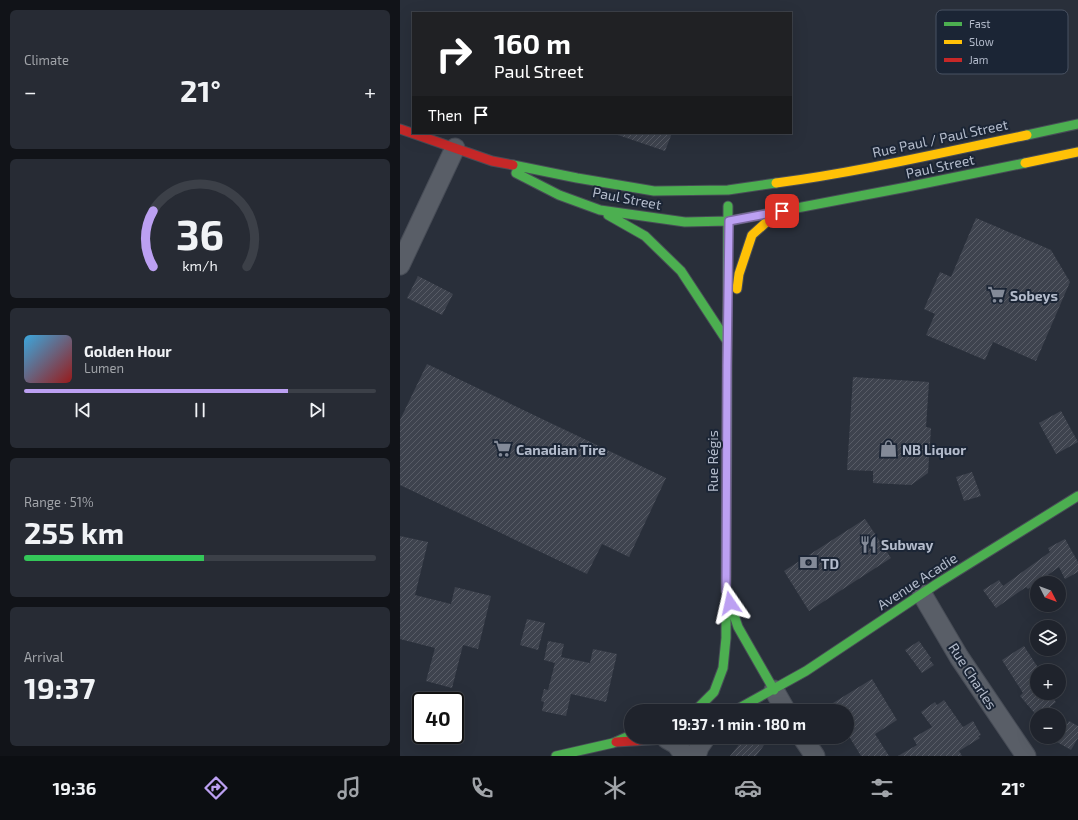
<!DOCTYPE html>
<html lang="en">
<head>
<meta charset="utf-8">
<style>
  :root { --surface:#1f232c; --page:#272b34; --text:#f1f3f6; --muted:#a1a4a9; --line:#3c4048; --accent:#bca0f2 }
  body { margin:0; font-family:"Exo 2",sans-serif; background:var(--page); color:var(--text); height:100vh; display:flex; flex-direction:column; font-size:15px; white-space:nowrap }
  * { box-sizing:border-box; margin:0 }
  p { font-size:13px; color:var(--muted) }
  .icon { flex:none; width:22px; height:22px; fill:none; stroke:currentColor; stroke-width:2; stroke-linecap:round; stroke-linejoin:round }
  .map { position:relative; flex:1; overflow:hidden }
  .details { display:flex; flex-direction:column; gap:10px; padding:10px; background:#111318; width:400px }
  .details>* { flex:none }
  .guide { position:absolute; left:12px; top:12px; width:380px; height:122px; border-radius:0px; box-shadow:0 4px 16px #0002,0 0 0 1px var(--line); background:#202124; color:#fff; overflow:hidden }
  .needle { width:26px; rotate:132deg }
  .buttons { position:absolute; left:630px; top:576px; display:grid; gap:8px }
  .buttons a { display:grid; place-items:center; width:36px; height:36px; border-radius:50%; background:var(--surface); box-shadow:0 4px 16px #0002,0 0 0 1px var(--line); font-size:20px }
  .speed { position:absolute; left:12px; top:692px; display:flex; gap:8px; font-size:20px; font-weight:700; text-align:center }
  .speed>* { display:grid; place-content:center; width:52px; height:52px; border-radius:50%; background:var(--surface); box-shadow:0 4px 16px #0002,0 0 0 1px var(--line); line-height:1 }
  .speed .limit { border:2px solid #111; border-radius:6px; background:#fff; color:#111 }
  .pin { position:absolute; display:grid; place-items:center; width:34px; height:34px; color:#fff; margin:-17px; border-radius:8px; box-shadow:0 2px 6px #0006 }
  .me { position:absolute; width:44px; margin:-22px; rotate:349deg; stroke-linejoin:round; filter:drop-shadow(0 0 3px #0008) }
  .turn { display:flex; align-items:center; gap:14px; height:84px; padding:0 16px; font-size:18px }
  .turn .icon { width:52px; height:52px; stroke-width:2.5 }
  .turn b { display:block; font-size:28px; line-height:34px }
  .then { display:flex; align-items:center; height:38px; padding:0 16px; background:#0003; gap:8px; font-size:15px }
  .big { font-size:30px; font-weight:700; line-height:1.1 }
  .details .card { flex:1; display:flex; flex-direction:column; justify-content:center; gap:6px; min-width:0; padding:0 14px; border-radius:6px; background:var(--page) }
  .details .dial { align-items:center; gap:0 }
  .dial svg { height:104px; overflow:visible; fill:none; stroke:var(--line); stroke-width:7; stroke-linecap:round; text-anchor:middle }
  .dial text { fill:var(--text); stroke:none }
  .song { display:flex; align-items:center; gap:12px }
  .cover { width:48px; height:48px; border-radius:6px; background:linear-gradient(135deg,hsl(200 70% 55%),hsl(0 70% 35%)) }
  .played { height:4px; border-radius:2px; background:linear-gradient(90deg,var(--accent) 75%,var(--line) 75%) }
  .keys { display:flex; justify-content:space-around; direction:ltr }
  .heat { display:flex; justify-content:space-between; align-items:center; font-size:22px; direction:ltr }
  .charge { height:6px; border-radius:3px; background:linear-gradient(90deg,#34c759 51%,var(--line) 0) }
  .trip { position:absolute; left:224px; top:704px; width:230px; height:40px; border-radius:20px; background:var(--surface); box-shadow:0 4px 16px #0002,0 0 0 1px var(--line); font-weight:700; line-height:40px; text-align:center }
  .dock { display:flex; height:64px; justify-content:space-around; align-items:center; background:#0c0e12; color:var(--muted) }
  .dock .icon { width:28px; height:28px }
  .dock .selected { color:var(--accent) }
  .dock b { font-size:18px; color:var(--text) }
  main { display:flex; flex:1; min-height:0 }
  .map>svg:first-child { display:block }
</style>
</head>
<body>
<main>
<section class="details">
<div class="card"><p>Climate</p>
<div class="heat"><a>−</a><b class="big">21°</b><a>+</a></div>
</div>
<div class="card dial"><svg viewBox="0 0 100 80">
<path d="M14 69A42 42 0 1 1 86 69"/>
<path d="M14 69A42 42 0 0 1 14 26" stroke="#bca0f2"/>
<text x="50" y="56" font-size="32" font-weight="700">36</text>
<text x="50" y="72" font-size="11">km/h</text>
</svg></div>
<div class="card">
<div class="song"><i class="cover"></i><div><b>Golden Hour</b><p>Lumen</p></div></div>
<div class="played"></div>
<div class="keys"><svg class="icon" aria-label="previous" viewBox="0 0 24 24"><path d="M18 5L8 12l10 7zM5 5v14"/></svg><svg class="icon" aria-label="pause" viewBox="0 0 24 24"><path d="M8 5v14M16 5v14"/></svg><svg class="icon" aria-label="next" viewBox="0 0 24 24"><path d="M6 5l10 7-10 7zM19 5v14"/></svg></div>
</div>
<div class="card"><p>Range · 51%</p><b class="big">255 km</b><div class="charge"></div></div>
<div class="card"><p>Arrival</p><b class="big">19:37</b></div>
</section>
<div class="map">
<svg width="678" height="756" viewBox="0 0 678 756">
  <defs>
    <pattern id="building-hatch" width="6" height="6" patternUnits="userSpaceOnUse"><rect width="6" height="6" fill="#3e434e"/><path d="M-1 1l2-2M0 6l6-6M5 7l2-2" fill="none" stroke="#585c66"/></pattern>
  </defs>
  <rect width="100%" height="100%" fill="#292f3a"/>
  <path fill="url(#building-hatch)" d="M 219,133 L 272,133 L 265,151 L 218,135 Z
    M 576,218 L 651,250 L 670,282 L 636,361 L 593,342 L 585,360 L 526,335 L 535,314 L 524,309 L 540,272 L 551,277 Z
    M 18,276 L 53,294 L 42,315 L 7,298 Z
    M 27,364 L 266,478 L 229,557 L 202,544 L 187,574 L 0,485 L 0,420 Z
    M 453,377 L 529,382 L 526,427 L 531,428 L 528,473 L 511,485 L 473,483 L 473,471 L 447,470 Z
    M 661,411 L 678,442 L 656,454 L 639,423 Z
    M 572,472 L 581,496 L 564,501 L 556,477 Z
    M 465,519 L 491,558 L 409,611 L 384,571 Z
    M 0,536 L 28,542 L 15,595 L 51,604 L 55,587 L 91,596 L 78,649 L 63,645 L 52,688 L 26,681 L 35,648 L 0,639 Z
    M 665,539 L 678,562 L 678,572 L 665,579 L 659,567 L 628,589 L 626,587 L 596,608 L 583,590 L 599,580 L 603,586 L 650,552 L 648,548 Z
    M 127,619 L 145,623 L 138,650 L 120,645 Z
    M 148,641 L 164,644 L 161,657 L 190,663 L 193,649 L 217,654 L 206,702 L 171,694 L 166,716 L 142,711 L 144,702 L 141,701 L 144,689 L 148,690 L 155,663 L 144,660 Z
    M 519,641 L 531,658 L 529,659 L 534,665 L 522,673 L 505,650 Z
    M 624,646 L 637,666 L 637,693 L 649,693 L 656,702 L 640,715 L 637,715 L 637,716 L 620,696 L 623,693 L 602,660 Z
    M 472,679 L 497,720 L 475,734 L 489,756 L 461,756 L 447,733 L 447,711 L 420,711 Z
    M 544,700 L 563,727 L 573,721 L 581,735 L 578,736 L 580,738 L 559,751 L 562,756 L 498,756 L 517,745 L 513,738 L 532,727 L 521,712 L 535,702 L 537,705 Z
    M 669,721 L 678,726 L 678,738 L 671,750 L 657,742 Z
    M 345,737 L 370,737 L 356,756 L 330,756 Z"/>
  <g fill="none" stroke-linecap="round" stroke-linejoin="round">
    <defs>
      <path id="street" d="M 0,265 L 55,148
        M 522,594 L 559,657 L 626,756
        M 374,690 L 386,711
        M 402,737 L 415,756
        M 267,739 L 276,744 L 285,756
        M 296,756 L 299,747 L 306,737"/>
      <path id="fast" d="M 627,135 L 678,124
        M 113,165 L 177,178 L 254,191 L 328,190 L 376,183
        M 116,173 L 159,195 L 200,210 L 285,222 L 329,221 L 507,187 L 625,163
        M 328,206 L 326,591 L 338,627 L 374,690
        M 208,215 L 245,236 L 281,271 L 327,341
        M 298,708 L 314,692 L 323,668 L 326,638 L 326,608
        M 334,711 L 406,671 L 538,583 L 678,496
        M 156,756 L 213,743 L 231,735"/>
      <path id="slow" d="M 625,163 L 678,152
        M 376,183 C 460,172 544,152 627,135
        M 337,289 L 339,274 L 352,235 L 370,219 L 378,215"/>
      <path id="jam" d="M 0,129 L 92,161 L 113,165
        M 216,742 L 267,739 L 271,737"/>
    </defs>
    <use href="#street" stroke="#474c56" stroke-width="21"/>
    <use href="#fast" stroke="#474c56" stroke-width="11"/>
    <use href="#slow" stroke="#474c56" stroke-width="11"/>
    <use href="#jam" stroke="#474c56" stroke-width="11"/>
    <use href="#street" stroke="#595e67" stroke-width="19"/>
    <use href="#fast" stroke="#4caf50" stroke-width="9"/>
    <use href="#slow" stroke="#ffc107" stroke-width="9"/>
    <use href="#jam" stroke="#c62828" stroke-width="9"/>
  </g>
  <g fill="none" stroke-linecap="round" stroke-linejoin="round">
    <defs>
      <path id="route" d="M 330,603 L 326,591 L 327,366 L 329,221 L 382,211"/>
    </defs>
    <use href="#route" stroke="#7a689d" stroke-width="10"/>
    <use href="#route" stroke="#bca0f2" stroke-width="7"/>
  </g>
  <defs>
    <symbol id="supermarket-bare" viewBox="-9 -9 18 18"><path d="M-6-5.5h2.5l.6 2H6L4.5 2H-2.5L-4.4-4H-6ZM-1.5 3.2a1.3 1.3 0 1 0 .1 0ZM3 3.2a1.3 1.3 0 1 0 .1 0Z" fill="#838a98" stroke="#1b2535" stroke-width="2.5" paint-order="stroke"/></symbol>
    <symbol id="shop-bare" viewBox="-9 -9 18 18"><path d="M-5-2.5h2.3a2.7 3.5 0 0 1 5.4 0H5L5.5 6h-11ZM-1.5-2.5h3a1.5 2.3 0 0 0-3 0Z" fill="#838a98" stroke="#1b2535" stroke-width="2.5" paint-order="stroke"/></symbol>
    <symbol id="restaurant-bare" viewBox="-9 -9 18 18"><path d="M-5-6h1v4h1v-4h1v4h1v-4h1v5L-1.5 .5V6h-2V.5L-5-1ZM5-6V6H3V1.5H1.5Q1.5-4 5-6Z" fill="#838a98" stroke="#1b2535" stroke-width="2.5" paint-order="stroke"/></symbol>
    <symbol id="bank-bare" viewBox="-9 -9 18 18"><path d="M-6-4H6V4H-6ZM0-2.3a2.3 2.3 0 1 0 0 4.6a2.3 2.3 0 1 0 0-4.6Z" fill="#838a98" stroke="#1b2535" stroke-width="2.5" paint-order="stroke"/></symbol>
  </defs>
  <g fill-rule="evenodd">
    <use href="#supermarket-bare" x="584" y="282" width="25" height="25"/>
    <use href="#supermarket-bare" x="90" y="436" width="25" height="25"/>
    <use href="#shop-bare" x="476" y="436" width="25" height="25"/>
    <use href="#restaurant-bare" x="456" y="532" width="25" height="25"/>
    <use href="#bank-bare" x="396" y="550" width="25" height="25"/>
  </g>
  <g text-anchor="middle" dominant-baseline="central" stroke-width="4" stroke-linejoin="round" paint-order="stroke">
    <g font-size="14" fill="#b3bbcb" stroke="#1b2535">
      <text transform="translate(540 138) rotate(-12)">Rue Paul / Paul Street</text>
      <text transform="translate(540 166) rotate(-12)">Paul Street</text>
      <text transform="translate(227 198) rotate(11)">Paul Street</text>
      <text transform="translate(312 461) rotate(-90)">Rue Régis</text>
      <text transform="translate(517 581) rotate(-33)">Avenue Acadie</text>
      <text transform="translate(573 676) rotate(57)">Rue Charles</text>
    </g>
    <g font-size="14" font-weight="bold" fill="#b3bbcb" stroke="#1b2535" text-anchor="start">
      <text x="610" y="295">Sobeys</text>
      <text x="116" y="449">Canadian Tire</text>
      <text x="502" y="449">NB Liquor</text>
      <text x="481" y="544">Subway</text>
      <text x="421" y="563">TD</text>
    </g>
  </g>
  <rect x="536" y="10" width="132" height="64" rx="6" fill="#1b2535" stroke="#495262" stroke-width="1"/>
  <rect x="544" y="22" width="18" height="4" fill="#4caf50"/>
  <rect x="544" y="40" width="18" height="4" fill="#ffc107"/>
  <rect x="544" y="58" width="18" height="4" fill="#c62828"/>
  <g font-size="11" fill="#b3bbcb">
    <text x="569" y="28">Fast</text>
    <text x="569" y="46">Slow</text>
    <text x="569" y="64">Jam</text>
  </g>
</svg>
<div class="buttons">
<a><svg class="needle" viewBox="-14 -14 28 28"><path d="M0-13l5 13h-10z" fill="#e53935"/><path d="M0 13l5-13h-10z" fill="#a1a4a9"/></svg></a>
<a><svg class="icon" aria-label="layers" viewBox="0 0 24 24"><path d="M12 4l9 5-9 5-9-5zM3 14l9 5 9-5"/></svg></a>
<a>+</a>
<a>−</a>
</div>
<div class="speed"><div class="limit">40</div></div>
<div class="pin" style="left:382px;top:211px;background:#d93025"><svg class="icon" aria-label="arrive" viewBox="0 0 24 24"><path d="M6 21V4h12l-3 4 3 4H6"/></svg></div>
<svg class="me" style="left:330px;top:603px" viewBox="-20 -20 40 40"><path d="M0-17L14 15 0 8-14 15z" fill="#bca0f2" stroke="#fff" stroke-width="4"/></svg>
<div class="trip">19:37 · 1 min · 180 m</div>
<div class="guide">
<div class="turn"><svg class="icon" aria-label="right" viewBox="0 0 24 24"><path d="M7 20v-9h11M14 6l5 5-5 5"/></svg><div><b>160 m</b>Paul Street</div></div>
<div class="then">Then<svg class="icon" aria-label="arrive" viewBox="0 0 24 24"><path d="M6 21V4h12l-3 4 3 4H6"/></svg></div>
</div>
</div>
</main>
<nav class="dock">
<b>19:36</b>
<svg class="icon selected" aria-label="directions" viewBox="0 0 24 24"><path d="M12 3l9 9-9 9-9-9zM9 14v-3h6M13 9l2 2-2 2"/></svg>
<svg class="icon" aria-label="music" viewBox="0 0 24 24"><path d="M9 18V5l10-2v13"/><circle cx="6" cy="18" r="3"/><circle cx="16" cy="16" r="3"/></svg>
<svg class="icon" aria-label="phone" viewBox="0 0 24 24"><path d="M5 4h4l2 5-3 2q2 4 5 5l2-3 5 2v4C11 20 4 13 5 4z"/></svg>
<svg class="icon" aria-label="climate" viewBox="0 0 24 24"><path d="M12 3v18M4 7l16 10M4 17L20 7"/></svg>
<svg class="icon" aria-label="car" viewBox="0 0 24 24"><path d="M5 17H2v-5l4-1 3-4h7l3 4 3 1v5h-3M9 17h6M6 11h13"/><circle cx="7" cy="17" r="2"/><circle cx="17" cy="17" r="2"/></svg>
<svg class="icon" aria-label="filters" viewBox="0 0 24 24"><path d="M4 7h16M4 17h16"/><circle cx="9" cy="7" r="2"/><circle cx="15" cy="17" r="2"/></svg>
<b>21°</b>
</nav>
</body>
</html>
